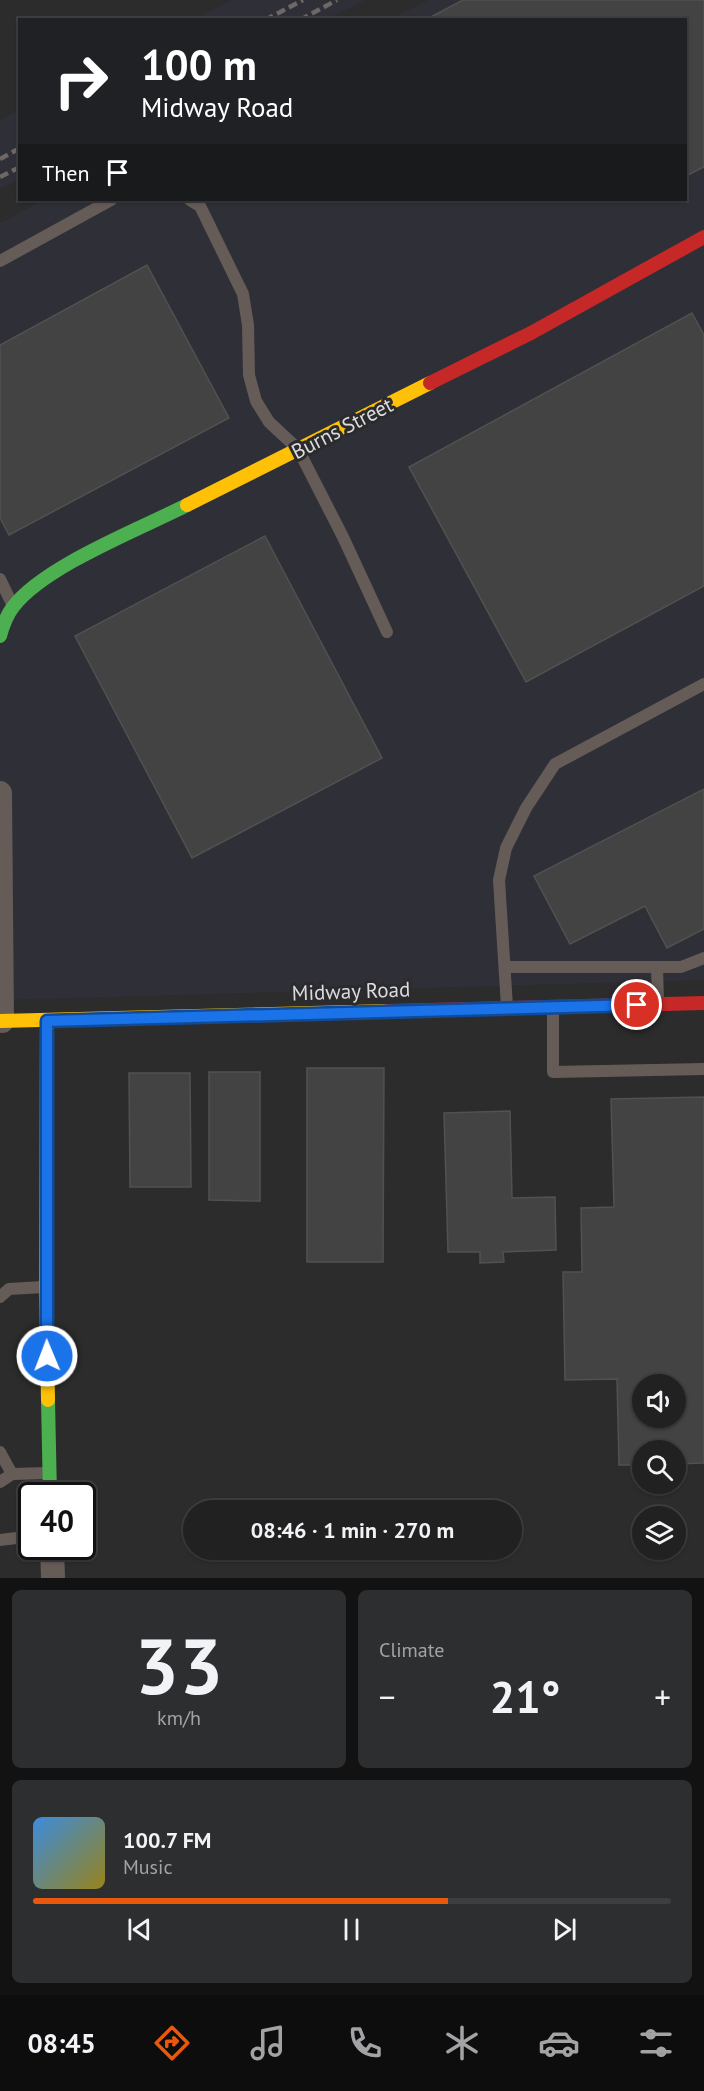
<!DOCTYPE html>
<html lang="en">
<head>
<meta charset="utf-8">
<style>
  :root { --surface:#212122; --page:#2d2e2f; --text:#f1f3f6; --muted:#a2a3a5; --line:#3e3e40; --accent:#ea580c }
  body { margin:0; font-family:"PT Sans",sans-serif; background:var(--page); color:var(--text); height:100vh; display:flex; flex-direction:column; font-size:22px; white-space:nowrap }
  * { box-sizing:border-box; margin:0 }
  p { font-size:20px; color:var(--muted) }
  .icon { flex:none; width:33px; height:33px; fill:none; stroke:currentColor; stroke-width:2; stroke-linecap:round; stroke-linejoin:round }
  .map { position:relative; height:1578px; overflow:hidden }
  .sheet { display:flex; flex-direction:column; gap:12px; padding:12px; background:#121213; flex:1 }
  .sheet>* { flex:none }
  .top-card { position:absolute; left:18px; top:18px; width:669px; height:183px; border-radius:0px; box-shadow:0 2px 4px #0004,0 0 0 2px var(--line); background:#202124; color:#fff; overflow:hidden }
  .fabs { position:absolute; left:632px; top:1374px; display:grid; gap:12px }
  .fabs a { display:grid; place-items:center; width:54px; height:54px; border-radius:50%; background:var(--surface); box-shadow:0 2px 4px #0004,0 0 0 2px var(--line); font-size:30px }
  .speed { position:absolute; left:18px; top:1482px; display:flex; gap:12px; font-size:30px; font-weight:700; text-align:center }
  .speed>* { display:grid; place-content:center; width:78px; height:78px; border-radius:50%; background:var(--surface); box-shadow:0 2px 4px #0004,0 0 0 2px var(--line); line-height:1 }
  .speed .limit { border:3px solid #111; border-radius:9px; background:#fff; color:#111 }
  .pin { position:absolute; display:grid; place-items:center; width:51px; height:51px; color:#fff; margin:-26px; border:3px solid #fff; border-radius:50%; box-shadow:0 2px 6px #0007 }
  .me { position:absolute; width:66px; margin:-33px; rotate:359deg; stroke-linejoin:round; filter:drop-shadow(0 0 4px #0008) }
  .turn { display:flex; align-items:center; gap:21px; height:126px; padding:0 24px; font-size:27px }
  .turn .icon { width:78px; height:78px; stroke-width:2.5 }
  .turn b { display:block; font-size:42px; line-height:51px }
  .then { display:flex; align-items:center; height:57px; padding:0 24px; background:#0003; gap:12px; font-size:22px }
  .big { font-size:45px; font-weight:700; line-height:1.1 }
  .sheet .tile { flex:1; display:flex; flex-direction:column; justify-content:center; gap:9px; min-width:0; padding:0 21px; border-radius:9px; background:var(--page) }
  .sheet .dial { align-items:center; gap:0 }
  .dial b { font-size:78px; line-height:1 }
  .song { display:flex; align-items:center; gap:18px }
  .cover { width:72px; height:72px; border-radius:9px; background:linear-gradient(135deg,hsl(210 70% 55%),hsl(50 70% 35%)) }
  .played { height:6px; border-radius:3px; background:linear-gradient(90deg,var(--accent) 65%,var(--line) 65%) }
  .keys { display:flex; justify-content:space-around; direction:ltr }
  .heat { display:flex; justify-content:space-between; align-items:center; font-size:33px; direction:ltr }
  .sheet .tiles { flex:1; display:grid; gap:12px; grid-template-columns:1fr 1fr }
  .tile:last-child { grid-column:span 2 }
  .trip { position:absolute; left:183px; top:1500px; width:339px; height:60px; border-radius:30px; background:var(--surface); box-shadow:0 2px 4px #0004,0 0 0 2px var(--line); font-weight:700; line-height:60px; text-align:center }
  .dock { display:flex; height:96px; justify-content:space-around; align-items:center; background:#0d0d0e; color:var(--muted) }
  .dock .icon { width:42px; height:42px }
  .dock .on { color:var(--accent) }
  .dock b { font-size:27px; color:var(--text) }
  .map>svg:first-child { display:block }
</style>
</head>
<body>
<div class="map">
<svg width="704" height="1578" viewBox="0 0 704 1578">
  <rect width="100%" height="100%" fill="#2c2c2d"/>
  <path fill="#2f2f37" d="M 232,0 L 365,0 L 327,19 L 195,19 Z
    M 428,0 L 704,0 L 704,980 L 0,1000 L 0,223 L 44,200 L 686,200 L 686,20 L 390,19 Z
    M 19,110 L 19,179 L 0,189 L 0,120 Z"/>
  <path fill="#434343" stroke="#515151" stroke-width="1.5" fill-rule="evenodd" d="M 463,0 L 704,0 L 704,167 L 688,175 L 686,171 L 686,20 L 425,20 Z
    M 147,265 L 229,418 L 9,535 L 0,518 L 0,345 Z
    M 692,313 L 704,335 L 704,586 L 526,682 L 409,467 Z
    M 265,536 L 382,758 L 192,858 L 75,636 Z
    M 704,789 L 704,929 L 667,948 L 645,906 L 570,944 L 534,876 Z
    M 307,1068 L 384,1068 L 383,1262 L 307,1262 Z
    M 209,1072 L 260,1072 L 260,1201 L 209,1200 Z
    M 129,1073 L 190,1073 L 191,1187 L 130,1187 Z
    M 704,1097 L 704,1463 L 675,1464 L 675,1450 L 642,1450 L 642,1465 L 619,1465 L 617,1379 L 565,1380 L 563,1272 L 582,1272 L 581,1208 L 614,1207 L 611,1099 ZM 642,1384 L 675,1384 L 675,1418 L 642,1418 Z
    M 510,1111 L 512,1198 L 555,1197 L 556,1250 L 503,1252 L 504,1262 L 480,1263 L 480,1252 L 448,1252 L 444,1113 Z"/>
  <g fill="none" stroke-linecap="round" stroke-linejoin="round">
    <path stroke="#655c58" stroke-width="12" d="M 190,200 L 200,206 L 243,294 L 248,325 L 249,375 L 256,401 L 269,422 L 298,449 L 343,537 L 387,632
      M 0,261 L 111,200
      M 0,579 L 12,604
      M 506,967 L 681,967 L 704,958
      M 657,967 L 658,1002
      M 507,1007 L 499,880 L 506,848 L 526,808 L 555,764 L 704,684
      M 553,1008 L 553,1072 L 704,1069
      M 0,1297 L 9,1289 L 44,1287
      M 0,1452 L 12,1474
      M 0,1482 L 12,1474 L 47,1473
      M 0,1540 L 32,1536"/>
    <path stroke="#655c58" stroke-width="24" d="M 0,793 L 2,1021
      M 52,1546 L 53,1578"/>
    <path stroke="#4caf50" stroke-width="14" d="M 0,636 C 3,625 6,616 13,607 C 44,566 140,529 187,505
      M 48,1400 L 50,1496"/>
    <path stroke="#ffc107" stroke-width="14" d="M 187,505 L 430,383
      M 0,1021 L 388,1011
      M 47,1021 L 46,1286 L 48,1400"/>
    <path stroke="#c62828" stroke-width="14" d="M 430,383 L 531,333 L 704,237
      M 388,1011 L 704,1003"/>
    <path stroke="#6d6865" stroke-width="4.5" stroke-dasharray="9 4.5" stroke-linecap="butt" d="M 265,20 L 303,0
      M 300,20 L 337,0
      M 0,159 L 20,148
      M 0,177 L 20,167"/>
  </g>
  <g fill="none" stroke-linecap="round" stroke-linejoin="round">
    <defs>
      <path id="route" d="M 47,1356 L 47,1021 L 637,1005"/>
    </defs>
    <use href="#route" stroke="#114b97" stroke-width="15"/>
    <use href="#route" stroke="#1a73e8" stroke-width="10"/>
  </g>
  <g text-anchor="middle" dominant-baseline="central" stroke-width="6" stroke-linejoin="round" paint-order="stroke">
    <g font-size="21" fill="#dcdcdf" stroke="#2b2b2e">
      <text transform="translate(342 428) rotate(-27)">Burns Street</text>
      <text transform="translate(351 991) rotate(-2)">Midway Road</text>
    </g>
  </g>
</svg>
<div class="fabs">
<a><svg class="icon" aria-label="sound" viewBox="0 0 24 24"><path d="M4 9h4l5-4v14l-5-4H4zM17 9q2 3 0 6"/></svg></a>
<a><svg class="icon" aria-label="search" viewBox="0 0 24 24"><circle cx="10" cy="10" r="6"/><path d="M15 15l6 6"/></svg></a>
<a><svg class="icon" aria-label="layers" viewBox="0 0 24 24"><path d="M12 4l9 5-9 5-9-5zM3 14l9 5 9-5"/></svg></a>
</div>
<div class="speed"><div class="limit">40</div></div>
<div class="pin" style="left:637px;top:1005px;background:#d93025"><svg class="icon" aria-label="arrive" viewBox="0 0 24 24"><path d="M6 21V4h12l-3 4 3 4H6"/></svg></div>
<svg class="me" style="left:47px;top:1356px" viewBox="-20 -20 40 40"><circle r="17" fill="#1a73e8" stroke="#fff" stroke-width="3"/><path d="M0-11L8 9 0 5-8 9z" fill="#fff"/></svg>
<div class="trip">08:46 · 1 min · 270 m</div>
<div class="top-card">
<div class="turn"><svg class="icon" aria-label="right" viewBox="0 0 24 24"><path d="M7 20v-9h11M14 6l5 5-5 5"/></svg><div><b>100 m</b>Midway Road</div></div>
<div class="then">Then<svg class="icon" aria-label="arrive" viewBox="0 0 24 24"><path d="M6 21V4h12l-3 4 3 4H6"/></svg></div>
</div>
</div>
<section class="sheet">
<div class="tiles">
<div class="tile dial"><b>33</b><p>km/h</p></div>
<div class="tile"><p>Climate</p>
<div class="heat"><a>−</a><b class="big">21°</b><a>+</a></div>
</div>
<div class="tile">
<div class="song"><i class="cover"></i><div><b>100.7 FM</b><p>Music</p></div></div>
<div class="played"></div>
<div class="keys"><svg class="icon" aria-label="previous" viewBox="0 0 24 24"><path d="M18 5L8 12l10 7zM5 5v14"/></svg><svg class="icon" aria-label="pause" viewBox="0 0 24 24"><path d="M8 5v14M16 5v14"/></svg><svg class="icon" aria-label="next" viewBox="0 0 24 24"><path d="M6 5l10 7-10 7zM19 5v14"/></svg></div>
</div>
</div>
</section>
<nav class="dock">
<b>08:45</b>
<svg class="icon on" aria-label="directions" viewBox="0 0 24 24"><path d="M12 3l9 9-9 9-9-9zM9 14v-3h6M13 9l2 2-2 2"/></svg>
<svg class="icon" aria-label="music" viewBox="0 0 24 24"><path d="M9 18V5l10-2v13"/><circle cx="6" cy="18" r="3"/><circle cx="16" cy="16" r="3"/></svg>
<svg class="icon" aria-label="phone" viewBox="0 0 24 24"><path d="M5 4h4l2 5-3 2q2 4 5 5l2-3 5 2v4C11 20 4 13 5 4z"/></svg>
<svg class="icon" aria-label="climate" viewBox="0 0 24 24"><path d="M12 3v18M4 7l16 10M4 17L20 7"/></svg>
<svg class="icon" aria-label="car" viewBox="0 0 24 24"><path d="M5 17H2v-5l4-1 3-4h7l3 4 3 1v5h-3M9 17h6M6 11h13"/><circle cx="7" cy="17" r="2"/><circle cx="17" cy="17" r="2"/></svg>
<svg class="icon" aria-label="filters" viewBox="0 0 24 24"><path d="M4 7h16M4 17h16"/><circle cx="9" cy="7" r="2"/><circle cx="15" cy="17" r="2"/></svg>
</nav>
</body>
</html>
